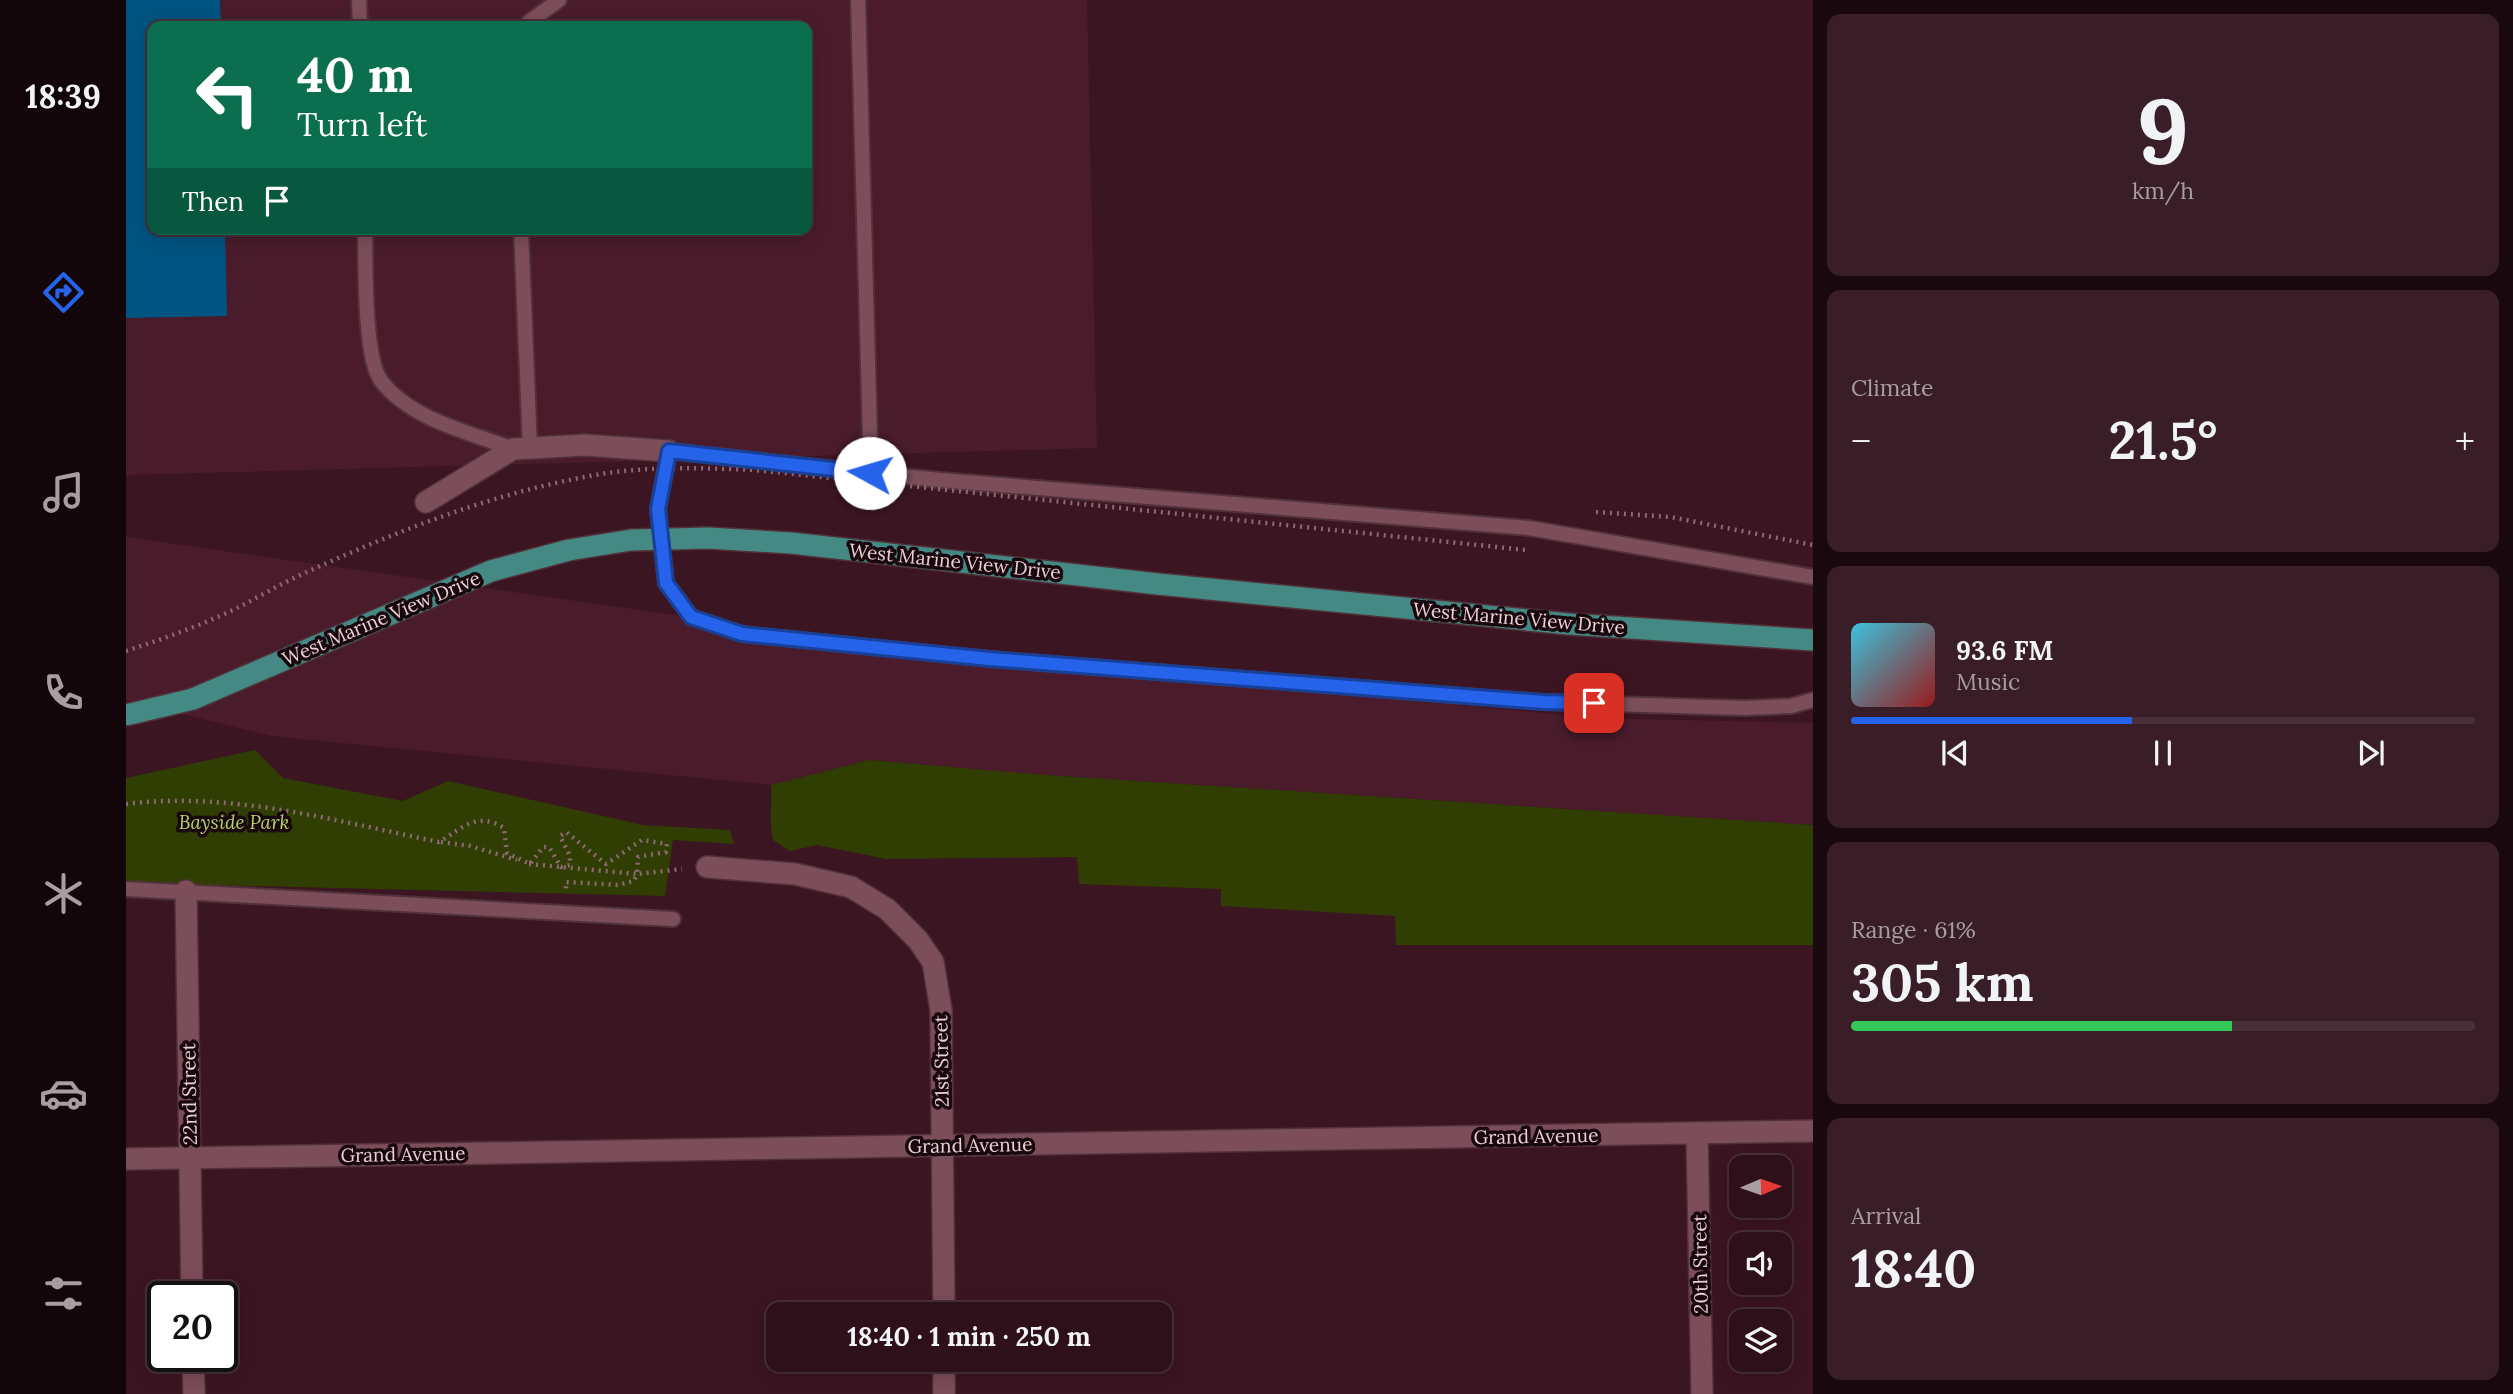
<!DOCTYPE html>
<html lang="en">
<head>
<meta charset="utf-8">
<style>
  :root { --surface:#2d101a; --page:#391e27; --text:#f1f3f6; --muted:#a79da2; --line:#483039; --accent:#2563eb }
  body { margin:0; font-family:Lora,serif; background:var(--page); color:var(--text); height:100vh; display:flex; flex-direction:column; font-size:26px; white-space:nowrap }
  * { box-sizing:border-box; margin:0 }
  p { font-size:23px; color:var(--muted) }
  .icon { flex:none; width:38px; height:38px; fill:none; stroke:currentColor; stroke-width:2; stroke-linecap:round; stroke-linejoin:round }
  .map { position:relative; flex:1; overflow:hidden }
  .panel { display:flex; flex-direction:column; gap:14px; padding:14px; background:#19090e; width:700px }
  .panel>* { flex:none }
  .banner { position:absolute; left:21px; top:21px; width:665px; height:214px; border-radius:14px; box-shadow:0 4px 18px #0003,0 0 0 2px var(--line); background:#0b6e4f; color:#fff; overflow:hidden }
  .needle { width:46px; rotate:88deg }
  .buttons { position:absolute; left:1603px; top:1155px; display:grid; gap:14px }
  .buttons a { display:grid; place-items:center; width:63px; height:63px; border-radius:14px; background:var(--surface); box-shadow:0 4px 18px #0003,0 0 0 2px var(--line); font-size:35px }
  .speed { position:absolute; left:21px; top:1281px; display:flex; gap:14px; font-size:35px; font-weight:700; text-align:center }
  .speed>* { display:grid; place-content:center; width:91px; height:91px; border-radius:50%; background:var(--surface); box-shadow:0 4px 18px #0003,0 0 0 2px var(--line); line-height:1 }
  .speed .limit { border:4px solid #111; border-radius:10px; background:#fff; color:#111 }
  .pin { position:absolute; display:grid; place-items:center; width:60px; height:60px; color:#fff; margin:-30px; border-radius:14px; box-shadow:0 4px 10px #0006 }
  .me { position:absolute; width:77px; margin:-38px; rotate:276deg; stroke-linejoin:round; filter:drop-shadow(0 0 5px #0008) }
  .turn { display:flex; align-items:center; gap:24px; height:147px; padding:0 35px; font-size:32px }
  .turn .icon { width:91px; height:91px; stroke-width:2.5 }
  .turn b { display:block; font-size:49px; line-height:60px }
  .then { display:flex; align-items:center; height:66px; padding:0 35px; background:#0003; gap:14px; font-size:26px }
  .big { font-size:52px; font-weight:700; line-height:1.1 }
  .panel .card { flex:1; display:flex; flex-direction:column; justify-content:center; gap:10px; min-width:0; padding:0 24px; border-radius:14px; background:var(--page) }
  .panel .dial { align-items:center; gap:0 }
  .dial b { font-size:91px; line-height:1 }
  .song { display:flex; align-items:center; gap:21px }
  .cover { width:84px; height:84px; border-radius:10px; background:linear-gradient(135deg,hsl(190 70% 55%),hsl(0 70% 35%)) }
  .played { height:7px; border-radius:4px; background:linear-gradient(90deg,var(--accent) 45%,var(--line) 45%) }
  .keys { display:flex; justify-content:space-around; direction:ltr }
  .heat { display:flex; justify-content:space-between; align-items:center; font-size:38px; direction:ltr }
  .charge { height:10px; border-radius:5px; background:linear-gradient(90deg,#34c759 61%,var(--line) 0) }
  .trip { position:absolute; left:640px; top:1302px; width:406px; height:70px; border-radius:14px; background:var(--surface); box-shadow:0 4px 18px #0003,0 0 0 2px var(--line); font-weight:700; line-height:70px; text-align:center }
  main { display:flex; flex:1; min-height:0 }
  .menu { display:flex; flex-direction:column; width:126px; justify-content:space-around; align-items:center; background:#12060a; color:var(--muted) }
  .menu .icon { width:49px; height:49px }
  .menu .selected { color:var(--accent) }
  .menu b { font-size:32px; color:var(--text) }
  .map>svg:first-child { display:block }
</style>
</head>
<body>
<main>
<nav class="menu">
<b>18:39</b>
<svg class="icon selected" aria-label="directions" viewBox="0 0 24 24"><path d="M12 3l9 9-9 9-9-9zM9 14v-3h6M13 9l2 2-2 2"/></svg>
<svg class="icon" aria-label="music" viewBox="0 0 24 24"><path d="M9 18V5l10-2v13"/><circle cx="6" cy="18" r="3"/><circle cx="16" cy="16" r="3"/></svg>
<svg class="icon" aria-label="phone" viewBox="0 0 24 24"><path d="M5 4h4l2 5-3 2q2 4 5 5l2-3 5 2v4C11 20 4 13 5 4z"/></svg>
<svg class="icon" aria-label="climate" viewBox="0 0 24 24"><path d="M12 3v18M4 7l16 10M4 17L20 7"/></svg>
<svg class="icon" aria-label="car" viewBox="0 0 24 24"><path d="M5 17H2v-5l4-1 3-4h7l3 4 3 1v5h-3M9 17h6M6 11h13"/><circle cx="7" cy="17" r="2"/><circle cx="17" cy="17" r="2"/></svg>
<svg class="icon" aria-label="filters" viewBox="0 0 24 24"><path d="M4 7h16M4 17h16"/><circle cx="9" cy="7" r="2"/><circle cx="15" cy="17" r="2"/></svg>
</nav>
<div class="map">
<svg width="1687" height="1394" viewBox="0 0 1687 1394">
  <rect width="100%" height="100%" fill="#3c1522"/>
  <path fill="#4a1c2b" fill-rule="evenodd" d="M 0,0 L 961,0 L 971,448 L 0,475 ZM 26,26 L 681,26 L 681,229 L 26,229 Z
    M 0,537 L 858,659 L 1467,718 L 1687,723 L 1687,825 L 920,775 L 743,760 L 645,785 L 145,736 L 0,700 Z"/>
  <path fill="#303d03" d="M 129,750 L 157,778 L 277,801 L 322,781 L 517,825 L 604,830 L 608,844 L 547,840 L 539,896 L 0,883 L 0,778 Z
    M 743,760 L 920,775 L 1687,825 L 1687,945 L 1270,945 L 1269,916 L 1095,906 L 1095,889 L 953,884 L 951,857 L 760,859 L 691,845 L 664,851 L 647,840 C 643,823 646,804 645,785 Z"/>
  <path fill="#005482" d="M 0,0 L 94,0 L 95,26 L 26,26 L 26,229 L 99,229 L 101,316 L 0,318 Z"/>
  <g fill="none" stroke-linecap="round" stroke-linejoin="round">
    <defs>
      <path id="lane" d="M 233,0 L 234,26
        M 732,0 L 745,473
        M 401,26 L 403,22 L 433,0
        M 239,229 C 240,262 237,359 256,382 C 286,420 343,432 387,449
        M 395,229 L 404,448
        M 1687,577 L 1403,528 L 814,480 L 543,451 L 532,509 L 540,583 L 565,617 L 616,634 L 864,659 L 1417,702 L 1619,708 L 1665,706 L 1687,700
        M 0,889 L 547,919"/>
      <path id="street" d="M 300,502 L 387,449 L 459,445 L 543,451
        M 581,867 L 669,874 L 725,887 L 761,909 L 792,940 L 807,962 L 815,1010 L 818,1314
        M 60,891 L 66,1297
        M 1571,1133 L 1576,1394
        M 67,1356 L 68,1394
        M 818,1360 L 818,1394"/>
      <path id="secondary" d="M 0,1159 L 1687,1131"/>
      <path id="primary" d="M 1032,584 L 1443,624 L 1687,640"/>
    </defs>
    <use href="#lane" stroke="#51323b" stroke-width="18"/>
    <use href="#street" stroke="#51323b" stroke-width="24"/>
    <use href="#secondary" stroke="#51323b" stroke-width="24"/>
    <use href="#primary" stroke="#51323b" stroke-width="24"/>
    <path stroke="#8c6a74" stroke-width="4.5" stroke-dasharray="2 5" stroke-linecap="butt" d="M 1470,512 L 1545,517 L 1687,545
      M 0,804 C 105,791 210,821 313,842 C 336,828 352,811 378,828 L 381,853 L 404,864 L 417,847 L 423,847 L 435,867 L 444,865 L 444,856 L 434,836 L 440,832 L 480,864 L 516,840 L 541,844 L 540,852 L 512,857 L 511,874 L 556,869
      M 315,842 L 344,846 L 391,860
      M 403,864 L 511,874 L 508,881 L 492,885 L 440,882 L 440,891"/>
    <use href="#lane" stroke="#7c4e5a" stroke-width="14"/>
    <use href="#street" stroke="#7c4e5a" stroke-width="21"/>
    <use href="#secondary" stroke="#7c4e5a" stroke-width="21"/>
    <use href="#primary" stroke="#448983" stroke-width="21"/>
    <defs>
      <path id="primary-bridge" d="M 0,715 L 67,699 L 365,571 L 443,550 L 505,540 L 582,538 L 665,543 L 1032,584"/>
    </defs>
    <use href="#primary-bridge" stroke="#51323b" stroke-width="24" stroke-linecap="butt"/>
    <path stroke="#8c6a74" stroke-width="4.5" stroke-dasharray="2 5" stroke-linecap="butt" d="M 0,651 C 37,639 73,626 109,609 C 129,599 149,587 170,577 C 268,532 368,492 475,474 C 525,466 578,468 629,470 L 1400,550"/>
    <use href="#primary-bridge" stroke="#448983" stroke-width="21"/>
  </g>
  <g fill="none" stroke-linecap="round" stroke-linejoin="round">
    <defs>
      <path id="route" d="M 744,473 L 543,451 L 532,509 L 540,583 L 565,617 L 616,634 L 864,659 L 1417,702 L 1468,703"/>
    </defs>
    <use href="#route" stroke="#184099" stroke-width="18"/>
    <use href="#route" stroke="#2563eb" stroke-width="12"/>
  </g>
  <g text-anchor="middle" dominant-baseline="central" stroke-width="7" stroke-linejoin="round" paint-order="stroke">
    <g font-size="19" fill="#ebcfd5" stroke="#18070c">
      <text transform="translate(829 561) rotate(6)">West Marine View Drive</text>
      <text transform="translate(255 618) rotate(-23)">West Marine View Drive</text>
      <text transform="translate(1393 618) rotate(5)">West Marine View Drive</text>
      <text transform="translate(815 1061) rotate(-91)">21st Street</text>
      <text transform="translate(63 1094) rotate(-91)">22nd Street</text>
      <text transform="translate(1410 1136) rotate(-1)">Grand Avenue</text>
      <text transform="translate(844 1145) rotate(-1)">Grand Avenue</text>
      <text transform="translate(277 1154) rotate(-1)">Grand Avenue</text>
      <text transform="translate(1574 1264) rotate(-91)">20th Street</text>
    </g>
    <g font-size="19" font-style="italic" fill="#b5d26c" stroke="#18070c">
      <text x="108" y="822">Bayside Park</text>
    </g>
  </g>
</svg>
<div class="buttons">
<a><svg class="needle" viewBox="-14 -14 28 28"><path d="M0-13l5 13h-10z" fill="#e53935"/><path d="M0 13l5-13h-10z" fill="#a79da2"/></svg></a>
<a><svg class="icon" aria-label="sound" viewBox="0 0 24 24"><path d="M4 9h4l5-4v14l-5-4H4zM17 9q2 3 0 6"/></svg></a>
<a><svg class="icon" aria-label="layers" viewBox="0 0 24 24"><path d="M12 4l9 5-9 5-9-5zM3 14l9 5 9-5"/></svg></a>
</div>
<div class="speed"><div class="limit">20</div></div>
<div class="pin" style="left:1468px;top:703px;background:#d93025"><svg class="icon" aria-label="arrive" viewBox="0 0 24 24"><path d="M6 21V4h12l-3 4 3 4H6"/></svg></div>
<svg class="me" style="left:744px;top:473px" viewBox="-20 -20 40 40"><circle r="19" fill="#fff"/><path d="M0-13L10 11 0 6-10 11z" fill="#2563eb"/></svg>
<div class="trip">18:40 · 1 min · 250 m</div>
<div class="banner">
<div class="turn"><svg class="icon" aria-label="left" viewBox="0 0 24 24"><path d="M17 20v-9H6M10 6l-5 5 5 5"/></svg><div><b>40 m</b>Turn left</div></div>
<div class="then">Then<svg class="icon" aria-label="arrive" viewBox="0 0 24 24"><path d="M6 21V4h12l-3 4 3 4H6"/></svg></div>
</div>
</div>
<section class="panel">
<div class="card dial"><b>9</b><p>km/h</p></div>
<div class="card"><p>Climate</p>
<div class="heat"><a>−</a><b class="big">21.5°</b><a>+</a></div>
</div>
<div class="card">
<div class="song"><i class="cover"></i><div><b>93.6 FM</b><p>Music</p></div></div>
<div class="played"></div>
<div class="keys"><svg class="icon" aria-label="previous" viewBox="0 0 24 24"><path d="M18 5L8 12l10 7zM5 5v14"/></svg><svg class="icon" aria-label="pause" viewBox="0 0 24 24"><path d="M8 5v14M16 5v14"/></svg><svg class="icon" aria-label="next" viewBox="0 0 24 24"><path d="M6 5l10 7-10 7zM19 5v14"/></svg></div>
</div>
<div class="card"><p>Range · 61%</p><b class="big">305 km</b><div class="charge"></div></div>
<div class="card"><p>Arrival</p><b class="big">18:40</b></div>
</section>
</main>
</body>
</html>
